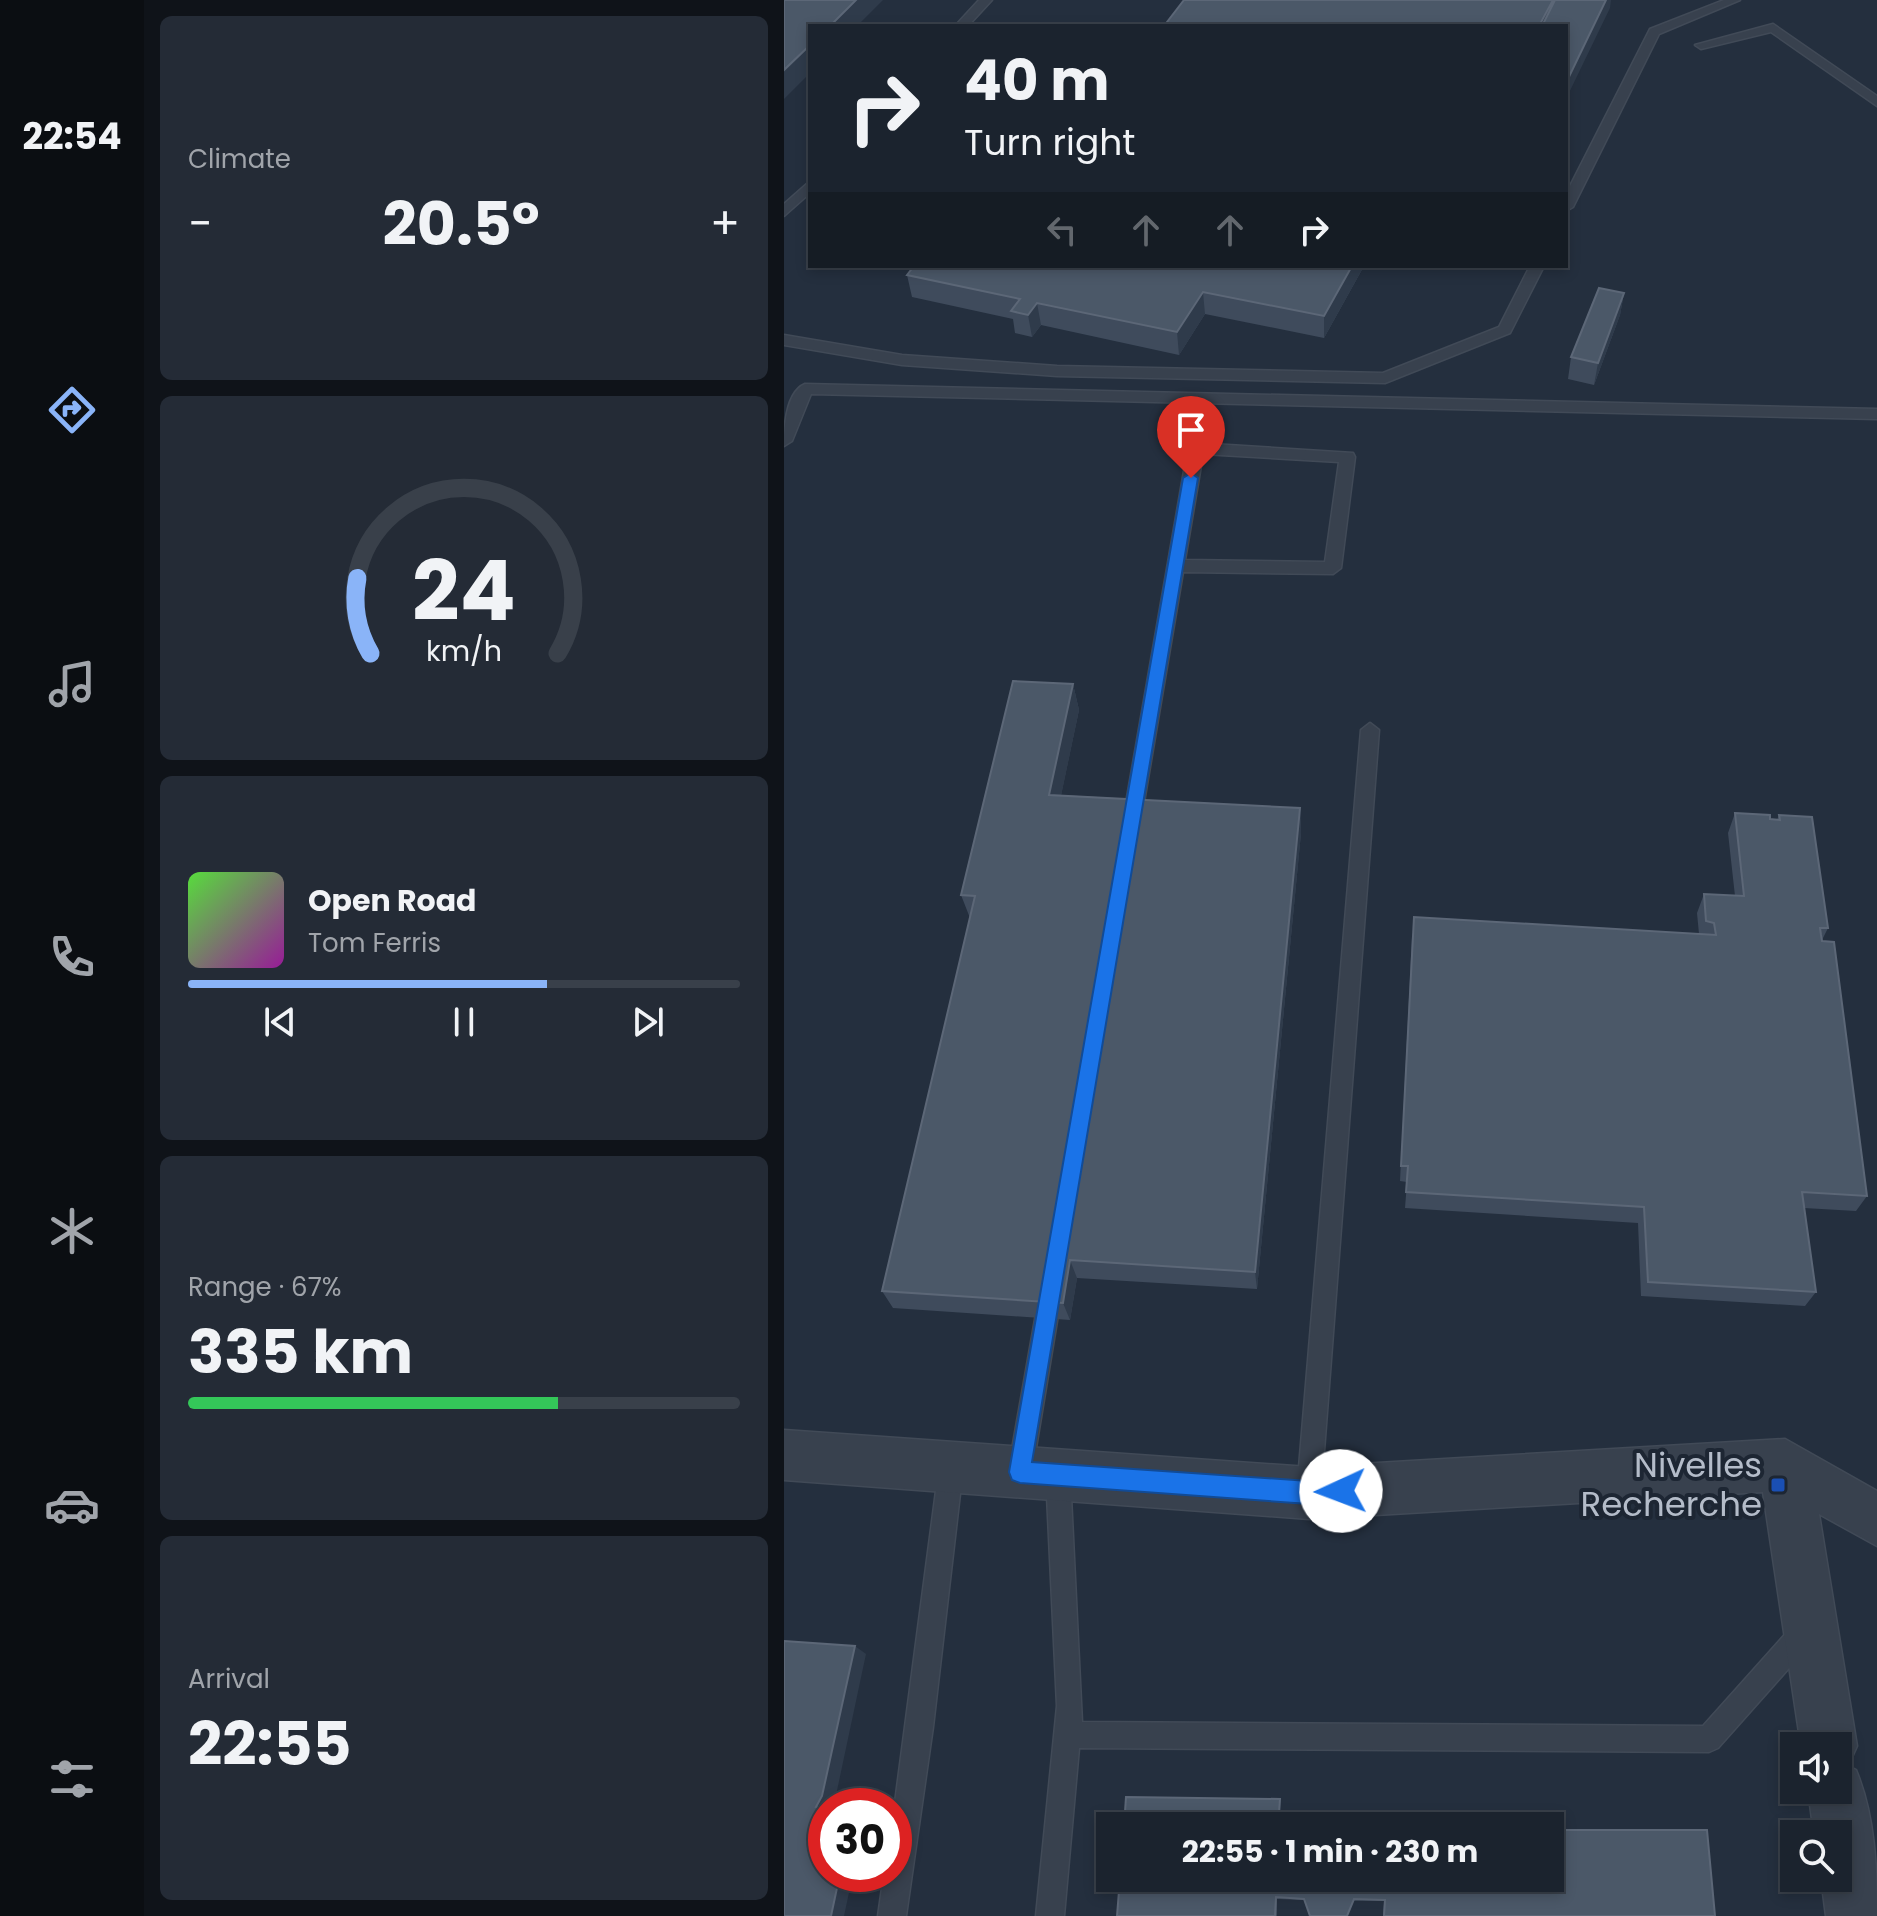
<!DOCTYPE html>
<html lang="en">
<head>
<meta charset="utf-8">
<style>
  :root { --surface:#1b232e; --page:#242b36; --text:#f1f3f6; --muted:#a0a4aa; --line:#39404a; --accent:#8ab4f8 }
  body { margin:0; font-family:Poppins,sans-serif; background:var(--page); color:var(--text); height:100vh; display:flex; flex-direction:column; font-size:30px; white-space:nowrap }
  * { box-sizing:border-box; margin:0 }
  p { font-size:26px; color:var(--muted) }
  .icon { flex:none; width:44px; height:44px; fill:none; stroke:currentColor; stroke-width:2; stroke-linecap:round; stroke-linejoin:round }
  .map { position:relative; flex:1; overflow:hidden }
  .details { display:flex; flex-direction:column; gap:16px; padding:16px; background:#0f1319; width:640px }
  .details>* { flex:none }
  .guide { position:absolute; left:24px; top:24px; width:760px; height:244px; border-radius:0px; box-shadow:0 4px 12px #0003,0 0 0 2px var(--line); background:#1b232e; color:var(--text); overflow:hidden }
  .buttons { position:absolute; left:996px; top:1732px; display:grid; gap:16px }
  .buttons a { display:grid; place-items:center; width:72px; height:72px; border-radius:0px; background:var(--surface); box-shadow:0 4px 12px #0003,0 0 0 2px var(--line); font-size:40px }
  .speed { position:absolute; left:24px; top:1788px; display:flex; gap:16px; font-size:40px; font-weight:700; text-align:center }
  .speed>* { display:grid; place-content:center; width:104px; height:104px; border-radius:50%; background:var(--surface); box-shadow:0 4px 12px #0003,0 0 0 2px var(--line); line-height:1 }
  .speed .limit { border:12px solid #d22; background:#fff; color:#111 }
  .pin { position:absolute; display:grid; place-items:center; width:68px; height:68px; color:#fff; margin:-82px -34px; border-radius:50% 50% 50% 0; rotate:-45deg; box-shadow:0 0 8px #0007 }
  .pin .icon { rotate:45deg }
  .me { position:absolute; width:88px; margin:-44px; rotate:268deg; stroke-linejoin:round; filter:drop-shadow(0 0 6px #0008) }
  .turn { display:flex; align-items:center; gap:28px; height:168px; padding:0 24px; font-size:36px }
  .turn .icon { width:104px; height:104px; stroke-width:2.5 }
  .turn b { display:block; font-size:56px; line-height:68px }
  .lanes { display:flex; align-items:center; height:76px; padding:0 24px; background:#0003; justify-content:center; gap:40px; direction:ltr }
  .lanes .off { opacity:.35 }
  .big { font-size:60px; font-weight:700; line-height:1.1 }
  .details .tile { flex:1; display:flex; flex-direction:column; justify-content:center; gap:12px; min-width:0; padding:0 28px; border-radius:12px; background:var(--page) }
  .details .dial { align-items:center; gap:0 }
  .dial svg { height:208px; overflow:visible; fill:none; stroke:var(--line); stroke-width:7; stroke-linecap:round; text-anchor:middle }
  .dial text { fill:var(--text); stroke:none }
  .song { display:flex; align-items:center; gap:24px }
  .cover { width:96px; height:96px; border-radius:12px; background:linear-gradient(135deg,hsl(110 70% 55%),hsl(300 70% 35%)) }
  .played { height:8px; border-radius:4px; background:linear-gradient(90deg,var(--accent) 65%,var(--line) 65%) }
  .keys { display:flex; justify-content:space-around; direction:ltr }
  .heat { display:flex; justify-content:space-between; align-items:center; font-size:44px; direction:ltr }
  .charge { height:12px; border-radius:6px; background:linear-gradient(90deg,#34c759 67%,var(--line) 0) }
  .trip { position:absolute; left:312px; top:1812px; width:468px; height:80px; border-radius:0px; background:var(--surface); box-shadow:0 4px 12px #0003,0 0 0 2px var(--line); font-weight:700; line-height:80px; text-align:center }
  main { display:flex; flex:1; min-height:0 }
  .dock { display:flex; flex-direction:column; width:144px; justify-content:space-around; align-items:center; background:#0b0e12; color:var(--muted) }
  .dock .icon { width:56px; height:56px }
  .dock .active { color:var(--accent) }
  .dock b { font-size:36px; color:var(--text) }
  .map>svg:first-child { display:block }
</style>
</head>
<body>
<main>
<nav class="dock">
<b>22:54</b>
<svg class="icon active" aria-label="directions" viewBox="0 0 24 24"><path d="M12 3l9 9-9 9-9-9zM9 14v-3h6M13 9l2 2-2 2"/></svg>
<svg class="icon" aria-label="music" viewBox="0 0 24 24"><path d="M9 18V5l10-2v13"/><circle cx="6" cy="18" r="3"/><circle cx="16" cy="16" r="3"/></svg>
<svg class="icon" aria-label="phone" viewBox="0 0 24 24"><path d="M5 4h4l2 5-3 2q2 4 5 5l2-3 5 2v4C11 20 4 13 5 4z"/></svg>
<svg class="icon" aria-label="climate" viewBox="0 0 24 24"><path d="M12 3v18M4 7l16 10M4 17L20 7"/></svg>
<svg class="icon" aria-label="car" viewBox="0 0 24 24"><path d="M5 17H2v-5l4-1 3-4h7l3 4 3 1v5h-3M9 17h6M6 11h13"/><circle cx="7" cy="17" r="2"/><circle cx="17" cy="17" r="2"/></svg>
<svg class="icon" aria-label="filters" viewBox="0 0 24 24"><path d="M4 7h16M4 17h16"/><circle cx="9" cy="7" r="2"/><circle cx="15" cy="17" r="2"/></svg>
</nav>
<section class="details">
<div class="tile"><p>Climate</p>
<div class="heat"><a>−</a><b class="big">20.5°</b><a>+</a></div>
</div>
<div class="tile dial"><svg viewBox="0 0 100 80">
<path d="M14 69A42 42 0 1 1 86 69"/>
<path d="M14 69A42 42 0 0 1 9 40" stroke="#8ab4f8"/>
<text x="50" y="56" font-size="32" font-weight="700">24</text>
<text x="50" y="72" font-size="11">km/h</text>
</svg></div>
<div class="tile">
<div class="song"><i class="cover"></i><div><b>Open Road</b><p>Tom Ferris</p></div></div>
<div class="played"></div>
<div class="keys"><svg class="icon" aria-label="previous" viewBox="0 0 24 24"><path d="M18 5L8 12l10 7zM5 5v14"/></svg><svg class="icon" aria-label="pause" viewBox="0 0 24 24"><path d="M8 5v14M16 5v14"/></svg><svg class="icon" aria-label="next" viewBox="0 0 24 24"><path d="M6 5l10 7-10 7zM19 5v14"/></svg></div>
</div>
<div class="tile"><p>Range · 67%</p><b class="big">335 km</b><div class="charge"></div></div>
<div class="tile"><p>Arrival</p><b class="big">22:55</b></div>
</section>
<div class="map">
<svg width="1093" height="1916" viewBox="0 0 1093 1916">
  <rect width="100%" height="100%" fill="#242f3e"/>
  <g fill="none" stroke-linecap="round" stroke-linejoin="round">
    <defs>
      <path id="service" d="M 195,0 L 208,0 L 184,26 L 171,26 Z
        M 940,0 L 956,0 L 875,34 L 789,207 L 782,211 L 782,194 L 866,29 Z
        M 989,24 L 1093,96 L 1093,106 L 987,32 L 917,49 L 911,45 Z
        M 26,181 L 26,193 L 0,216 L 0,204 Z
        M 746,266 L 760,266 L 726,333 L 601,383 L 273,376 L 118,365 L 0,345 L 0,335 L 118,355 L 273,366 L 599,373 L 715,327 Z
        M 21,384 L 1093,409 L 1093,419 L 27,394 L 8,441 L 0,446 C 0,428 2,392 21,384 Z
        M 412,443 L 569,453 L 571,457 L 557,568 L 549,574 L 399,572 L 356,826 L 354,831 L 340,831 L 338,826 L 404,448 ZM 419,454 L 555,462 L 541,562 L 401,560 Z
        M 586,723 L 595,730 L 537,1491 L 534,1500 L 525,1503 L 516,1500 L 513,1491 L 577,730 Z
        M 267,1280 L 275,1283 L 278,1291 L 248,1472 L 245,1481 L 236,1484 L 227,1481 L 224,1472 L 256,1291 L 259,1283 Z
        M 167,1456 L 176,1459 L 179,1468 L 149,1727 L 122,1916 L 94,1916 L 100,1874 L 110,1874 L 110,1810 L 155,1468 L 158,1459 Z
        M 274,1463 L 283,1466 L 286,1475 L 298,1722 L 919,1726 L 1012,1622 L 1021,1618 L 1030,1622 L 1034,1631 L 1030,1640 L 934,1748 L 925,1752 L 295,1748 L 280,1916 L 252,1916 L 273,1706 L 262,1475 L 265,1466 Z"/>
      <path id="minor" d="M 0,1430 L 525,1467 L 1001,1439 L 1093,1491 L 1093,1546 L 1035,1514 L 1073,1746 L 1064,1766 L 1072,1770 C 1091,1816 1093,1867 1093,1916 L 1042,1916 L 1037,1878 L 1054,1878 L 1054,1834 L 1030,1834 L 1024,1790 L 1054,1790 L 1054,1746 L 1017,1746 L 979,1492 L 525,1519 L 0,1480 Z"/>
    </defs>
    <use href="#service" stroke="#414a57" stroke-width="3"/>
    <use href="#minor" stroke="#414a57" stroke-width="3"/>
    <use href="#service" fill="#38414e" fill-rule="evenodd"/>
    <use href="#minor" fill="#38414e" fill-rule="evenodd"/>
  </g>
  <path fill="#3f4b5c" d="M 580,266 L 540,338 L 421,314 L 395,355 L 257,325 L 248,337 L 231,333 L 229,319 L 128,297 L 123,275 Z
    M 840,293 L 836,315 L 810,385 L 784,379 L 787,357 Z
    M 289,684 L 295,710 L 277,795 L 516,808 L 517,833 L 473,1289 L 293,1278 L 286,1320 L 109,1308 L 98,1291 L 186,918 L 177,895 Z
    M 951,813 L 986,819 L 993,820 L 995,815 L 1044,928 L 1038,940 L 1083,1196 L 1072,1211 L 1020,1208 L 1032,1292 L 1021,1306 L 857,1296 L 854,1223 L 621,1208 L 623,1182 L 616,1181 L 628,936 L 915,934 L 913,913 L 920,894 L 951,896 L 944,833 Z
    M 741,1812 L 781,1830 L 931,1916 L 599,1916 L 600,1901 L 520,1900 L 493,1899 L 493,1916 L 333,1916 L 336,1878 L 766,1878 L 766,1826 L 735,1826 L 736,1815 Z"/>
  <path fill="#2f3b4b" d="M 72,0 L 99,0 L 73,26 L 46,26 Z
    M 769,0 L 778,0 L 764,26 L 755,26 Z
    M 822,0 L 827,0 L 826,8 L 782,99 L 782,83 Z
    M 26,45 L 26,73 L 0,99 L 0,70 Z
    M 568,266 L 580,266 L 540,338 L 540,316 Z
    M 419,292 L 421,314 L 395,355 L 393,332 Z
    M 840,293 L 836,315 L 810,385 L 814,363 Z
    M 253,303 L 257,325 L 248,337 L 244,315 Z
    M 289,684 L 295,710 L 272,820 L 265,795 Z
    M 516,808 L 517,833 L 473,1289 L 471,1272 Z
    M 286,1260 L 293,1278 L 286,1320 L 279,1303 Z
    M 71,1646 L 82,1654 L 51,1800 L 47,1806 L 42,1806 L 42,1809 L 32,1807 Z
    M 496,1799 L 497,1803 L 496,1826 L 494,1826 Z
    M 56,1874 L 69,1874 L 60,1916 L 47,1916 Z"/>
  <path fill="#4b5868" stroke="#5c6777" stroke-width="2" d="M 0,0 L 72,0 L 46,26 L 26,26 L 26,45 L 0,70 Z
    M 400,0 L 769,0 L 755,26 L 380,26 Z
    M 771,0 L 822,0 L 782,83 L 782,26 L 758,26 Z
    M 130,266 L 568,266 L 540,316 L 419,292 L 393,332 L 253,303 L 244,315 L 227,311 L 236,299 L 123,275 Z
    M 815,288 L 840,293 L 814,363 L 787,357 Z
    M 229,681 L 289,684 L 265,795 L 516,808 L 471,1272 L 286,1260 L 279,1303 L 98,1291 L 191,896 L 177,895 Z
    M 951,813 L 986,815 L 986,819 L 996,820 L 995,815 L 1028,817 L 1044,928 L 1036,928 L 1037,935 L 1038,941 L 1050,942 L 1083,1196 L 1018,1192 L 1032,1292 L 864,1282 L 860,1207 L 622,1192 L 624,1166 L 617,1166 L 630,917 L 932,935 L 930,923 L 922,921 L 920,894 L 960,896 Z
    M 0,1641 L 71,1646 L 38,1796 L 32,1807 L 42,1808 L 42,1874 L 56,1874 L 47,1916 L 0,1916 Z
    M 342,1797 L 496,1799 L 494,1826 L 340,1826 Z
    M 741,1812 L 780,1812 L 781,1830 L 923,1830 L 931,1916 L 600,1916 L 601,1900 L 570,1899 L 563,1916 L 526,1916 L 520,1899 L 492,1897 L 491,1916 L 333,1916 L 336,1878 L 766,1878 L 766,1826 L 740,1826 Z
    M 599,1823 L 680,1826 L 600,1826 Z"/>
  <path fill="#1a73e8" stroke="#114b97" stroke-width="2" d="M 407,473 L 414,478 L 248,1462 L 525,1481 L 557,1480 L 564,1483 L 568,1491 L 564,1499 L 525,1504 L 236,1483 L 228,1480 L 225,1472 L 399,478 Z"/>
  <rect fill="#1a4fb4" stroke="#1d2633" stroke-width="3" x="986" y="1477" width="16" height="16" rx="4"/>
  <g text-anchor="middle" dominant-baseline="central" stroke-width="8" stroke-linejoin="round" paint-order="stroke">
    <g font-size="34" fill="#b4bcc9" stroke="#1d2633" text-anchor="end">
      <text x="978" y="1465">Nivelles<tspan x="978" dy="39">Recherche</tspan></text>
    </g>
  </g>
</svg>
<div class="buttons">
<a><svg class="icon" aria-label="sound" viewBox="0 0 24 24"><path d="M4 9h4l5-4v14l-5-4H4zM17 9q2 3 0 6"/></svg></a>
<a><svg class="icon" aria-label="search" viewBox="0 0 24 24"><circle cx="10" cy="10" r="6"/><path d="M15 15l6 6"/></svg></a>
</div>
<div class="speed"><div class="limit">30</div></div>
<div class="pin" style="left:407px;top:478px;background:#d93025"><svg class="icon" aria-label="arrive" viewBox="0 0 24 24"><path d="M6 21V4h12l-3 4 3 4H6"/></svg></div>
<svg class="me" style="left:557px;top:1491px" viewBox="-20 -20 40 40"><circle r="19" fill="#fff"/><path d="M0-13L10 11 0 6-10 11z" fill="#1a73e8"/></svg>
<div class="trip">22:55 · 1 min · 230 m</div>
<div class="guide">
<div class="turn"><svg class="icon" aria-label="right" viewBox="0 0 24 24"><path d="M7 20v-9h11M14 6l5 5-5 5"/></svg><div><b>40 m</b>Turn right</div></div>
<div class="lanes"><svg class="icon off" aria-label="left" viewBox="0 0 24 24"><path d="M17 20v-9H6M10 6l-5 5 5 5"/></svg><svg class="icon off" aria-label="ahead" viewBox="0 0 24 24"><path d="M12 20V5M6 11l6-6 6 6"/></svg><svg class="icon off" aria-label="ahead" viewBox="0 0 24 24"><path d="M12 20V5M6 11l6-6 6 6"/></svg><svg class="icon" aria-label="right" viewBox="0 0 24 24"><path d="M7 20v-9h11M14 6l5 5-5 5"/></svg></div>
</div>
</div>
</main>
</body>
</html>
